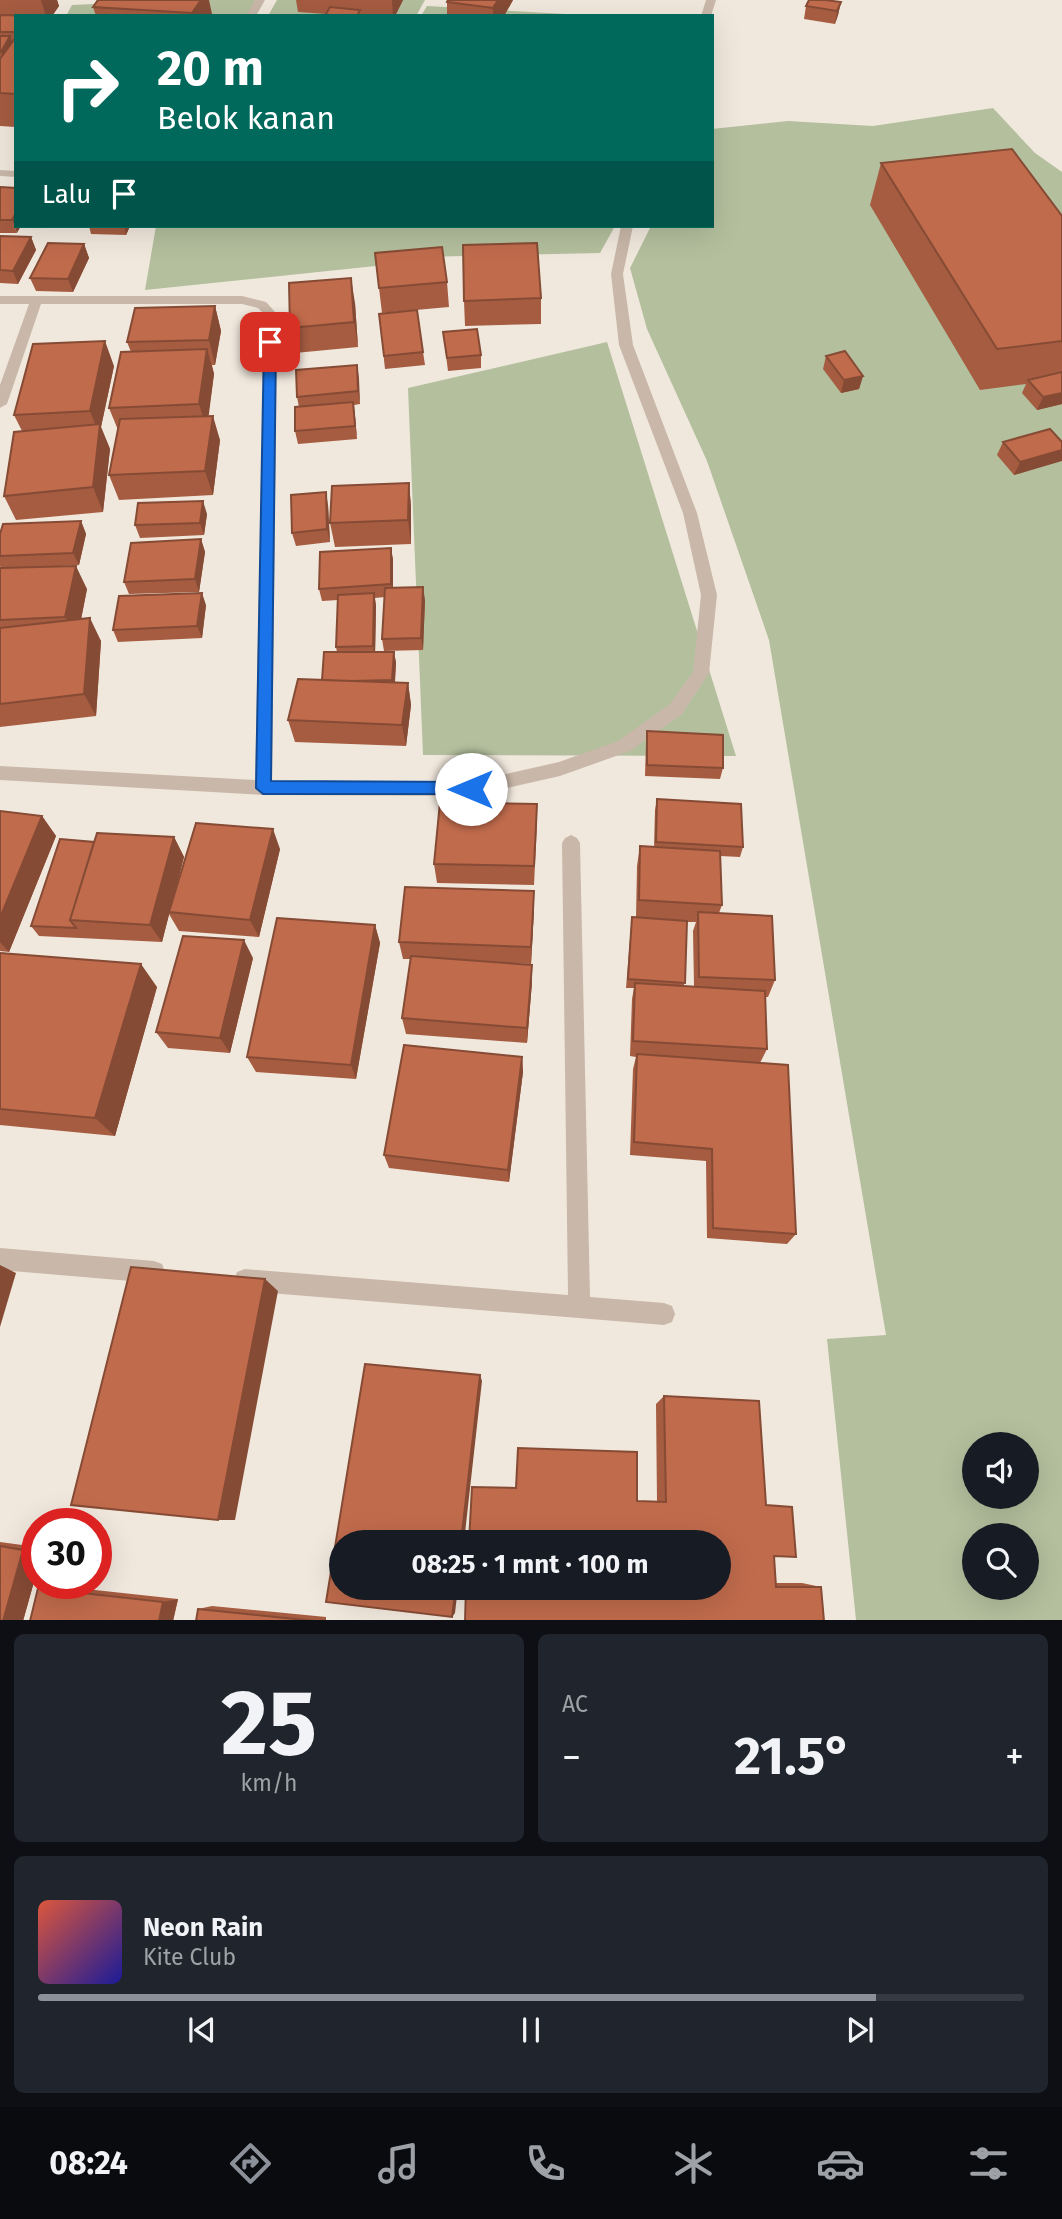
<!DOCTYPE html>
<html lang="id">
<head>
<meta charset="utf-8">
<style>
  :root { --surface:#171b24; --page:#20242c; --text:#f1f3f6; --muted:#9ea1a6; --line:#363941; --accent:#8c9099 }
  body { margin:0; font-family:"Fira Sans",sans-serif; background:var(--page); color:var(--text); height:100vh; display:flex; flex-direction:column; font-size:26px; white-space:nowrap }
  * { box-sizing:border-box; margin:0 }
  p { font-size:23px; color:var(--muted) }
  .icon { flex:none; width:38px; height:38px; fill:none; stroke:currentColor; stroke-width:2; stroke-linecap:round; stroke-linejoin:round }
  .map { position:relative; height:1620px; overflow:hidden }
  .details { display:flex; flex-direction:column; gap:14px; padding:14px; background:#0d0f14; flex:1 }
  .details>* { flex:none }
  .hud { position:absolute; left:14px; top:14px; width:700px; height:214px; border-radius:0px; box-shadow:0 7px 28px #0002; background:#00695c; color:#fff; overflow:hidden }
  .buttons { position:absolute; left:962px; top:1432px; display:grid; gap:14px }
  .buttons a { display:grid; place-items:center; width:77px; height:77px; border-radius:50%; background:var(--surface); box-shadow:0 7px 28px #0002; font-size:35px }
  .speed { position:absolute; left:21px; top:1508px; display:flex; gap:14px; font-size:35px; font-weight:700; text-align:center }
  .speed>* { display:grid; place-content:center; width:91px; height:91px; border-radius:50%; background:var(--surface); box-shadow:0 7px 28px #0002; line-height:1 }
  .speed .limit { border:10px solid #d22; background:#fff; color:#111 }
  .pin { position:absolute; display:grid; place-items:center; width:60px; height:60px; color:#fff; margin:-30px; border-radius:14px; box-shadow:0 4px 10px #0006 }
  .me { position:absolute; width:77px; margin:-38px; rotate:270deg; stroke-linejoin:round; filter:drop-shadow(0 0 5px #0008) }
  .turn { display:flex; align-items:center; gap:24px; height:147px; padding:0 28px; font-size:32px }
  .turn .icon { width:91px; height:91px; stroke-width:2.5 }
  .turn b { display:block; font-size:49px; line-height:60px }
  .then { display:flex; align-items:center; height:66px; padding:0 28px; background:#0003; gap:14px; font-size:26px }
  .big { font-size:52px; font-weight:700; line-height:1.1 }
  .details .widget { flex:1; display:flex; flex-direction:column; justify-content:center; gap:10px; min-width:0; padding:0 24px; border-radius:10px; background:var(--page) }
  .details .dial { align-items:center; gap:0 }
  .dial b { font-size:91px; line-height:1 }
  .song { display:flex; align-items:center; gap:21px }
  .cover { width:84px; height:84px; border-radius:10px; background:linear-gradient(135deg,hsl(10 70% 55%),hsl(240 70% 35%)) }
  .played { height:7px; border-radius:4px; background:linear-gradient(90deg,var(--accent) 85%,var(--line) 85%) }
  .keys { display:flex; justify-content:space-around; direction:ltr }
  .heat { display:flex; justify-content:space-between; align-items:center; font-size:38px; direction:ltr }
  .details .tiles { flex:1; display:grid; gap:14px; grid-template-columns:1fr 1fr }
  .widget:last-child { grid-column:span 2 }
  .trip { position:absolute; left:329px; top:1530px; width:402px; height:70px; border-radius:35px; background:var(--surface); box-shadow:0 7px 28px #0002; font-weight:700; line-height:70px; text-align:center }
  .menu { display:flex; height:112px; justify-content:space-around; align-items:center; background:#090b0e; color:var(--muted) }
  .menu .icon { width:49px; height:49px }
  .menu .current { color:var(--accent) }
  .menu b { font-size:32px; color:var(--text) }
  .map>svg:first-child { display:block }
</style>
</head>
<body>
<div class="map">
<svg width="1062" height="1621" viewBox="0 0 1062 1621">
  <rect width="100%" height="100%" fill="#f1e8dd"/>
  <path fill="#b3bf9d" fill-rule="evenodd" d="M 97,0 L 258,0 L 247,16 L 66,16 L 72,5 L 94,4 Z
    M 277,0 L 425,0 L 416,16 L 268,16 Z
    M 427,6 L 601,16 L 421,16 Z
    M 993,108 L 1035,153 L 1062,172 L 1062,1620 L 856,1620 L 827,1339 L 886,1335 L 769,640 L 707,461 L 647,329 L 630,268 L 651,226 L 712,226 L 712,129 L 788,121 L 873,126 ZM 975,1444 L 1027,1444 L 1027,1496 L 975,1496 ZM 975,1535 L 1027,1535 L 1027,1587 L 975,1587 Z
    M 156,226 L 615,226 L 600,253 L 420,257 L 385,265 L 145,290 Z
    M 607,342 L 736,756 L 423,755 L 408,388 Z"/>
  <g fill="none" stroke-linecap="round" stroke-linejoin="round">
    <path fill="#c9b8a9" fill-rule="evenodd" d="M 255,0 L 265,0 L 256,16 L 246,16 Z
      M 706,0 L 716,0 L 711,16 L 701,16 Z
      M 0,170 L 16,171 L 16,177 L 0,176 Z
      M 621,226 L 633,226 L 623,274 L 633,345 L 697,513 L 717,595 L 709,673 L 682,714 L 630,751 L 560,776 L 471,796 L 263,795 L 0,780 L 0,766 L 255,780 L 265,315 L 258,308 L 242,304 L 41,304 L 7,404 L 0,408 L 0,385 L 29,304 L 0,304 L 0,296 L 242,296 L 266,302 L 277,314 L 272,781 L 471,782 L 559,762 L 618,741 L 670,704 L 693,672 L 701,595 L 683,513 L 619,345 L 611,274 Z
      M 571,835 L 577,838 L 580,843 L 590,1297 L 664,1303 L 672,1306 L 675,1314 L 672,1322 L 664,1325 L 245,1291 L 237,1288 L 234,1280 L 237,1272 L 245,1269 L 568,1295 L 562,843 L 565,838 Z
      M 0,1248 L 154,1261 L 162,1264 L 165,1272 L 162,1280 L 154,1283 L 0,1270 Z"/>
  </g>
  <path fill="#a55c41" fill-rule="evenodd" d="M 0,0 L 57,0 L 59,6 L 52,16 L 16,16 L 16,127 L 0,126 Z
    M 296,0 L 403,0 L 395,16 L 325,16 L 326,14 L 298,12 Z
    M 513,0 L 504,16 L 447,16 L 447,2 Z
    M 841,2 L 838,15 L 835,24 L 804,19 L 806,6 Z
    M 93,7 L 212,14 L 211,16 L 96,16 Z
    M 881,163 L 1062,216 L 1062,404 L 1037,410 L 1022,393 L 1026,384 L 980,390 L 870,205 Z
    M 0,187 L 17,233 L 0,233 Z
    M 89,226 L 130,226 L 126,235 L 91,234 Z
    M 0,236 L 31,237 L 36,250 L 18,284 L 0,283 Z
    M 84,244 L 89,258 L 73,292 L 36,291 L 30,278 Z
    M 447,282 L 449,307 L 382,313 L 379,288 Z
    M 541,298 L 541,324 L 465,326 L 464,301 Z
    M 355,303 L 358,347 L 295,353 L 290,328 Z
    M 215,306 L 221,331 L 215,365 L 212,365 L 214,374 L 208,416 L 220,440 L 213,495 L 119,500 L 109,475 L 118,430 L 109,408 L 131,352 L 127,342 Z
    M 379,314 L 423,352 L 425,365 L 385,369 Z
    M 443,332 L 481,355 L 481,368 L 448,371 Z
    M 826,356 L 863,376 L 859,389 L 841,393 L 823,369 Z
    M 357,365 L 360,404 L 354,405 L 357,439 L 298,444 L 295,431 L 299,407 L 297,397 Z
    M 114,366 L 101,427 L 110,449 L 103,512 L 16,520 L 4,496 L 22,431 L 14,415 Z
    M 1003,442 L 1062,442 L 1062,460 L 1014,475 L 997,455 Z
    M 409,483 L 411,507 L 411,544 L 335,547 L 330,523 Z
    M 328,505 L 330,542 L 296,546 L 292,533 Z
    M 207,514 L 204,535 L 140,538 L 135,525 Z
    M 81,521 L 86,534 L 79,565 L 44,567 L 87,589 L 81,619 L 101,641 L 96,716 L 0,727 L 0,568 L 1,568 L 0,566 L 0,534 Z
    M 201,539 L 205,552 L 199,592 L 129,594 L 124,582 Z
    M 391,548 L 393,560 L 393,588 L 425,600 L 423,650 L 384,651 L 382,639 L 385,597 L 375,598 L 376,606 L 375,652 L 394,652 L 396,663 L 395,683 L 408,683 L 411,705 L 406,746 L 295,742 L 288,720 L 322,680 L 337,652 L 336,647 L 338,600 L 322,601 L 319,589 Z
    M 206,605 L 202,638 L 118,642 L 113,630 Z
    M 647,731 L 723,768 L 720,779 L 645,776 L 646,742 Z
    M 657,799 L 743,847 L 740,857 L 720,856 L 722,905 L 719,913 L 775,980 L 768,997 L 765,997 L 767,1049 L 760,1063 L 796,1234 L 787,1244 L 707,1238 L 706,1161 L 630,1155 L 633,1069 L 636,1057 L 630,1056 L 632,999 L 634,988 L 626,988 L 631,926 L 632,917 L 636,917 L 637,866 L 640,846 L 654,847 L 655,810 ZM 687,922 L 696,922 L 693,931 L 694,986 L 684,986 Z
    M 0,811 L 42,816 L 56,836 L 9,952 L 0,951 Z
    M 537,824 L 534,885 L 437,883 L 434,864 Z
    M 174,837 L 184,857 L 176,887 L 280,849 L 259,937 L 179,931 L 169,914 L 162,942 L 39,936 L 31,926 L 94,842 Z
    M 534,909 L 531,964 L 507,963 L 532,982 L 527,1043 L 406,1034 L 402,1018 L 411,959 L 403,959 L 399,942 Z
    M 375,925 L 380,943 L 356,1079 L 256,1072 L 247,1057 Z
    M 0,953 L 157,987 L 115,1136 L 0,1125 Z
    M 253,958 L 230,1053 L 168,1048 L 156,1032 Z
    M 522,1057 L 523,1072 L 509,1182 L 389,1168 L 384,1155 Z
    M 664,1396 L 766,1505 L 774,1556 L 776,1583 L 802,1583 L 821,1587 L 824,1621 L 637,1501 L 657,1502 L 656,1404 Z
    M 0,1542 L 37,1547 L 37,1571 L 23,1621 L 0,1621 Z
    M 58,1586 L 178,1599 L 173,1621 L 30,1621 L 38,1588 Z
    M 212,1606 L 326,1617 L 326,1621 L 196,1621 L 198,1609 Z"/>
  <path fill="#864b35" d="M 41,0 L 57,0 L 59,6 L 52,16 L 46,16 Z
    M 201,0 L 209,0 L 212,14 L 211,16 L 193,16 L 192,13 Z
    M 392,0 L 403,0 L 395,16 L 393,16 Z
    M 498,0 L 513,0 L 504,16 L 493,16 L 493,8 Z
    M 841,2 L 838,15 L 835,24 L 837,11 Z
    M 10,36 L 15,49 L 5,65 L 1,52 Z
    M 16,213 L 16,226 L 21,226 L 17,233 L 12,220 Z
    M 124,226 L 130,226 L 126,235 Z
    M 31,237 L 36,250 L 18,284 L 13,271 Z
    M 84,244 L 89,258 L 73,292 L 68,279 Z
    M 351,278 L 355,303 L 358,347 L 354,322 Z
    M 215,306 L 221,331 L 215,365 L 209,340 Z
    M 105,341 L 114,366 L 101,427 L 110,449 L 103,512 L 93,487 L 99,434 L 90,411 Z
    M 207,349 L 214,374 L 207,429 L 199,404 Z
    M 357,365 L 359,378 L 360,404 L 358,391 Z
    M 863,376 L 859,389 L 841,393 L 844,380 Z
    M 1062,393 L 1062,404 L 1037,410 L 1043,397 Z
    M 353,402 L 355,416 L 357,439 L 355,426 Z
    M 213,416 L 220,440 L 213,495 L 205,471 Z
    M 1062,450 L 1062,461 L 1014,475 L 1020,462 Z
    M 409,483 L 411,507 L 411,544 L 408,520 Z
    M 326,492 L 328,505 L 330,542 L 327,529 Z
    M 203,501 L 207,514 L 204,535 L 200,523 Z
    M 81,521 L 86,534 L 79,565 L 73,553 Z
    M 201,539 L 205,552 L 199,592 L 195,579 Z
    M 391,548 L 393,560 L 393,596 L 391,584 Z
    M 76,566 L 87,589 L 77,640 L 65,617 Z
    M 423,587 L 425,600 L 423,650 L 421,638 Z
    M 202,593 L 206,605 L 202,638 L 197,626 Z
    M 374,593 L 376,606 L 375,658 L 373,646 Z
    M 90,618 L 101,641 L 96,716 L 84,694 Z
    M 394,652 L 396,663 L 394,692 L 392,680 Z
    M 408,683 L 411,705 L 406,746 L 402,725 Z
    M 42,816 L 56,836 L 9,952 L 0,942 L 0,918 Z
    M 273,829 L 280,849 L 259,937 L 250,920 Z
    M 174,837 L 184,857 L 162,942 L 150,925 Z
    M 534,891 L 534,909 L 531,964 L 531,947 Z
    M 375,925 L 380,943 L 356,1079 L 351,1065 Z
    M 244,940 L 253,958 L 230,1053 L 220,1038 Z
    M 141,964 L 157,987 L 115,1136 L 95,1118 Z
    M 532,965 L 532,982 L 527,1043 L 527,1028 Z
    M 522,1057 L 523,1072 L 509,1182 L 508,1170 Z
    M 0,1265 L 16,1273 L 0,1327 Z
    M 265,1279 L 278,1291 L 235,1520 L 218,1520 Z
    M 480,1375 L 482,1381 L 464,1542 L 461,1542 Z
    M 37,1549 L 37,1571 L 23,1621 L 3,1621 L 23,1550 Z
    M 456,1587 L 458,1587 L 455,1613 L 452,1617 Z
    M 178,1599 L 173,1621 L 159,1621 L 163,1602 Z"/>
  <path fill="#c06b4c" stroke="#864b35" stroke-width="2" d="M 98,0 L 201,0 L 192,13 L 93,7 Z
    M 448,0 L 498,0 L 493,8 L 447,2 Z
    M 809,0 L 825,0 L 841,2 L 837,11 L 806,6 Z
    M 330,7 L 360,10 L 357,16 L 325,16 Z
    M 0,15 L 40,16 L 16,16 L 16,32 L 0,32 Z
    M 0,36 L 10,36 L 1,52 L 0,52 Z
    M 16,37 L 16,94 L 0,93 L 0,59 Z
    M 1012,149 L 1062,216 L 1062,341 L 997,349 L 881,163 Z
    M 0,187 L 16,188 L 16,213 L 12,220 L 0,220 Z
    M 0,236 L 31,237 L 13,271 L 0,270 Z
    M 48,243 L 84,244 L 68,279 L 30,278 Z
    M 537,243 L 541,298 L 464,301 L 463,245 Z
    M 442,247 L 447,282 L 379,288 L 375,253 Z
    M 351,278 L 354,322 L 290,328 L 289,283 Z
    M 215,306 L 209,340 L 127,342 L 135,308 Z
    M 417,310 L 423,352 L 384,356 L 379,314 Z
    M 477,329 L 481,355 L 447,358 L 443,332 Z
    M 105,341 L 90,411 L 14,415 L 33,344 Z
    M 207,349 L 199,404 L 109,408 L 121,352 Z
    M 845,351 L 863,376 L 844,380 L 826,356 Z
    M 357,365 L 358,391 L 297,397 L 296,370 Z
    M 1062,372 L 1062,393 L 1043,397 L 1028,380 Z
    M 353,402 L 355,426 L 295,431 L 295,407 Z
    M 213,416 L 205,471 L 109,475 L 120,419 Z
    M 100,424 L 93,487 L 4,496 L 14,432 Z
    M 1050,429 L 1062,442 L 1062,450 L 1020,462 L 1003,442 Z
    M 409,483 L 408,520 L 330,523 L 332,486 Z
    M 326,492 L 327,529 L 292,533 L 291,495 Z
    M 203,501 L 200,523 L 135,525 L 138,503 Z
    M 81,521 L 73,553 L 0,556 L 0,534 L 3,524 Z
    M 201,539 L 195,579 L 124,582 L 131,543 Z
    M 391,548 L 391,584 L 319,589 L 320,552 Z
    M 76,566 L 65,617 L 0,620 L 0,568 Z
    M 423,587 L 421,638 L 382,639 L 385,588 Z
    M 202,593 L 197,626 L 113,630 L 119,596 Z
    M 374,593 L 373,646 L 336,647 L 338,595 Z
    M 90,618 L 84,694 L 0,704 L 0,628 Z
    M 324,652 L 394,652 L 392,680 L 352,681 L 322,680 Z
    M 298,679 L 408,683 L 402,725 L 288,720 Z
    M 647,731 L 723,735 L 723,768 L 647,765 Z
    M 657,799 L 741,804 L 743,847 L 656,842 Z
    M 440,802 L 537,804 L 534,866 L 434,864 Z
    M 0,811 L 42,816 L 0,918 Z
    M 196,823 L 273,829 L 250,920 L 169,912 Z
    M 97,833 L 174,837 L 150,925 L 70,920 Z
    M 60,839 L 94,842 L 70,920 L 76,928 L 31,926 Z
    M 640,846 L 720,851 L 722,905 L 639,900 Z
    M 405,887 L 534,891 L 531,947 L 399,942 Z
    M 698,912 L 772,916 L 775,980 L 699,977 Z
    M 632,917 L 687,921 L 685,983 L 628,979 Z
    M 277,918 L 375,925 L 351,1065 L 247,1057 Z
    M 183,936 L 244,940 L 220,1038 L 156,1032 Z
    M 0,953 L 141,964 L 95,1118 L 0,1109 Z
    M 411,956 L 532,965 L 527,1028 L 402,1018 Z
    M 635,983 L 765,991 L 767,1049 L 633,1041 Z
    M 404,1045 L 522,1057 L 508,1170 L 384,1155 Z
    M 637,1054 L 788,1065 L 796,1234 L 713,1228 L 712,1149 L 634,1142 Z
    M 131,1267 L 265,1279 L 218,1520 L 71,1505 Z
    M 365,1364 L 480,1375 L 461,1542 L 341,1542 L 341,1587 L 456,1587 L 452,1617 L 326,1602 Z
    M 664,1396 L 759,1401 L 766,1505 L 792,1507 L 796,1557 L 774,1556 L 776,1587 L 821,1587 L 824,1621 L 465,1621 L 466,1587 L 719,1587 L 719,1542 L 469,1542 L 472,1487 L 516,1488 L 518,1448 L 637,1452 L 637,1501 L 666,1502 Z
    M 0,1546 L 23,1550 L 3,1621 L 0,1621 Z
    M 38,1588 L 163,1602 L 159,1621 L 30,1621 Z
    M 198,1609 L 314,1621 L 196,1621 Z"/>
  <path fill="#1a73e8" stroke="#114b97" stroke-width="2" d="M 270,338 L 276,342 L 271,781 L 471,782 L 479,789 L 476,794 L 263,794 L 256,788 L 264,342 Z"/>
</svg>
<div class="buttons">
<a><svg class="icon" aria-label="sound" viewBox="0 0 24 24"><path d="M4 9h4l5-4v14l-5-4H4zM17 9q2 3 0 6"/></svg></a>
<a><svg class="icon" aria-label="search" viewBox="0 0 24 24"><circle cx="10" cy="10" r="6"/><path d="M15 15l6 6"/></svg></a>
</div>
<div class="speed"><div class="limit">30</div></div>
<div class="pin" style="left:270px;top:342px;background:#d93025"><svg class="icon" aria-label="arrive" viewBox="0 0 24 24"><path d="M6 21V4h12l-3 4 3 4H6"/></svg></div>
<svg class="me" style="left:471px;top:789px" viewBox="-20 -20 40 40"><circle r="19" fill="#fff"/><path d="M0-13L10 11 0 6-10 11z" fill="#1a73e8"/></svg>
<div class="trip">08:25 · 1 mnt · 100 m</div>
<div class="hud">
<div class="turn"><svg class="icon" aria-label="right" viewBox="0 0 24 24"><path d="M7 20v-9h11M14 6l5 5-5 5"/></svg><div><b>20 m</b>Belok kanan</div></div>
<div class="then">Lalu<svg class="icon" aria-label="arrive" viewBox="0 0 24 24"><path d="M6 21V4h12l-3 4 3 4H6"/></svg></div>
</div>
</div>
<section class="details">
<div class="tiles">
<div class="widget dial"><b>25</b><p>km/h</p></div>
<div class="widget"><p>AC</p>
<div class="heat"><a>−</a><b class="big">21.5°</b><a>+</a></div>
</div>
<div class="widget">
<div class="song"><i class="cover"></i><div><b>Neon Rain</b><p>Kite Club</p></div></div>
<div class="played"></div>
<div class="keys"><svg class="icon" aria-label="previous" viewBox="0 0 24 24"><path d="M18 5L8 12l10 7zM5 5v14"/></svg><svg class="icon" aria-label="pause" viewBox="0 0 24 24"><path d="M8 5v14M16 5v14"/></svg><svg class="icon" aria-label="next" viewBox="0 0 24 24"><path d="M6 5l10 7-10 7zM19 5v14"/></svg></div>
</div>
</div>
</section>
<nav class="menu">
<b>08:24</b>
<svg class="icon current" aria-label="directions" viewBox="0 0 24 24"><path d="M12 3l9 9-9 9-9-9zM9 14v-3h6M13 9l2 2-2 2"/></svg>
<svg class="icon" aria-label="music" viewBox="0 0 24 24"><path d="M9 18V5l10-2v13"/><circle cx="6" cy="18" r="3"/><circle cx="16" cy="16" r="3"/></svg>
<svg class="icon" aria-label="phone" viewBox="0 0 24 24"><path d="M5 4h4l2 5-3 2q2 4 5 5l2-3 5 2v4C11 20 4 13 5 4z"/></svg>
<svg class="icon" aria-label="climate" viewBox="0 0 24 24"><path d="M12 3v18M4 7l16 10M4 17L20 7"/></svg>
<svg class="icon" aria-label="car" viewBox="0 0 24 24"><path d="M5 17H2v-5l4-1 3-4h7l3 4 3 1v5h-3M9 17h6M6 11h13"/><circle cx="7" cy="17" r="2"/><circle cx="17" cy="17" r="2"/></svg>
<svg class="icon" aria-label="filters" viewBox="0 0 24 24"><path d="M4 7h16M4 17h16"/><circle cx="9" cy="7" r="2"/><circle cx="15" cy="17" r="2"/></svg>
</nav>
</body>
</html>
